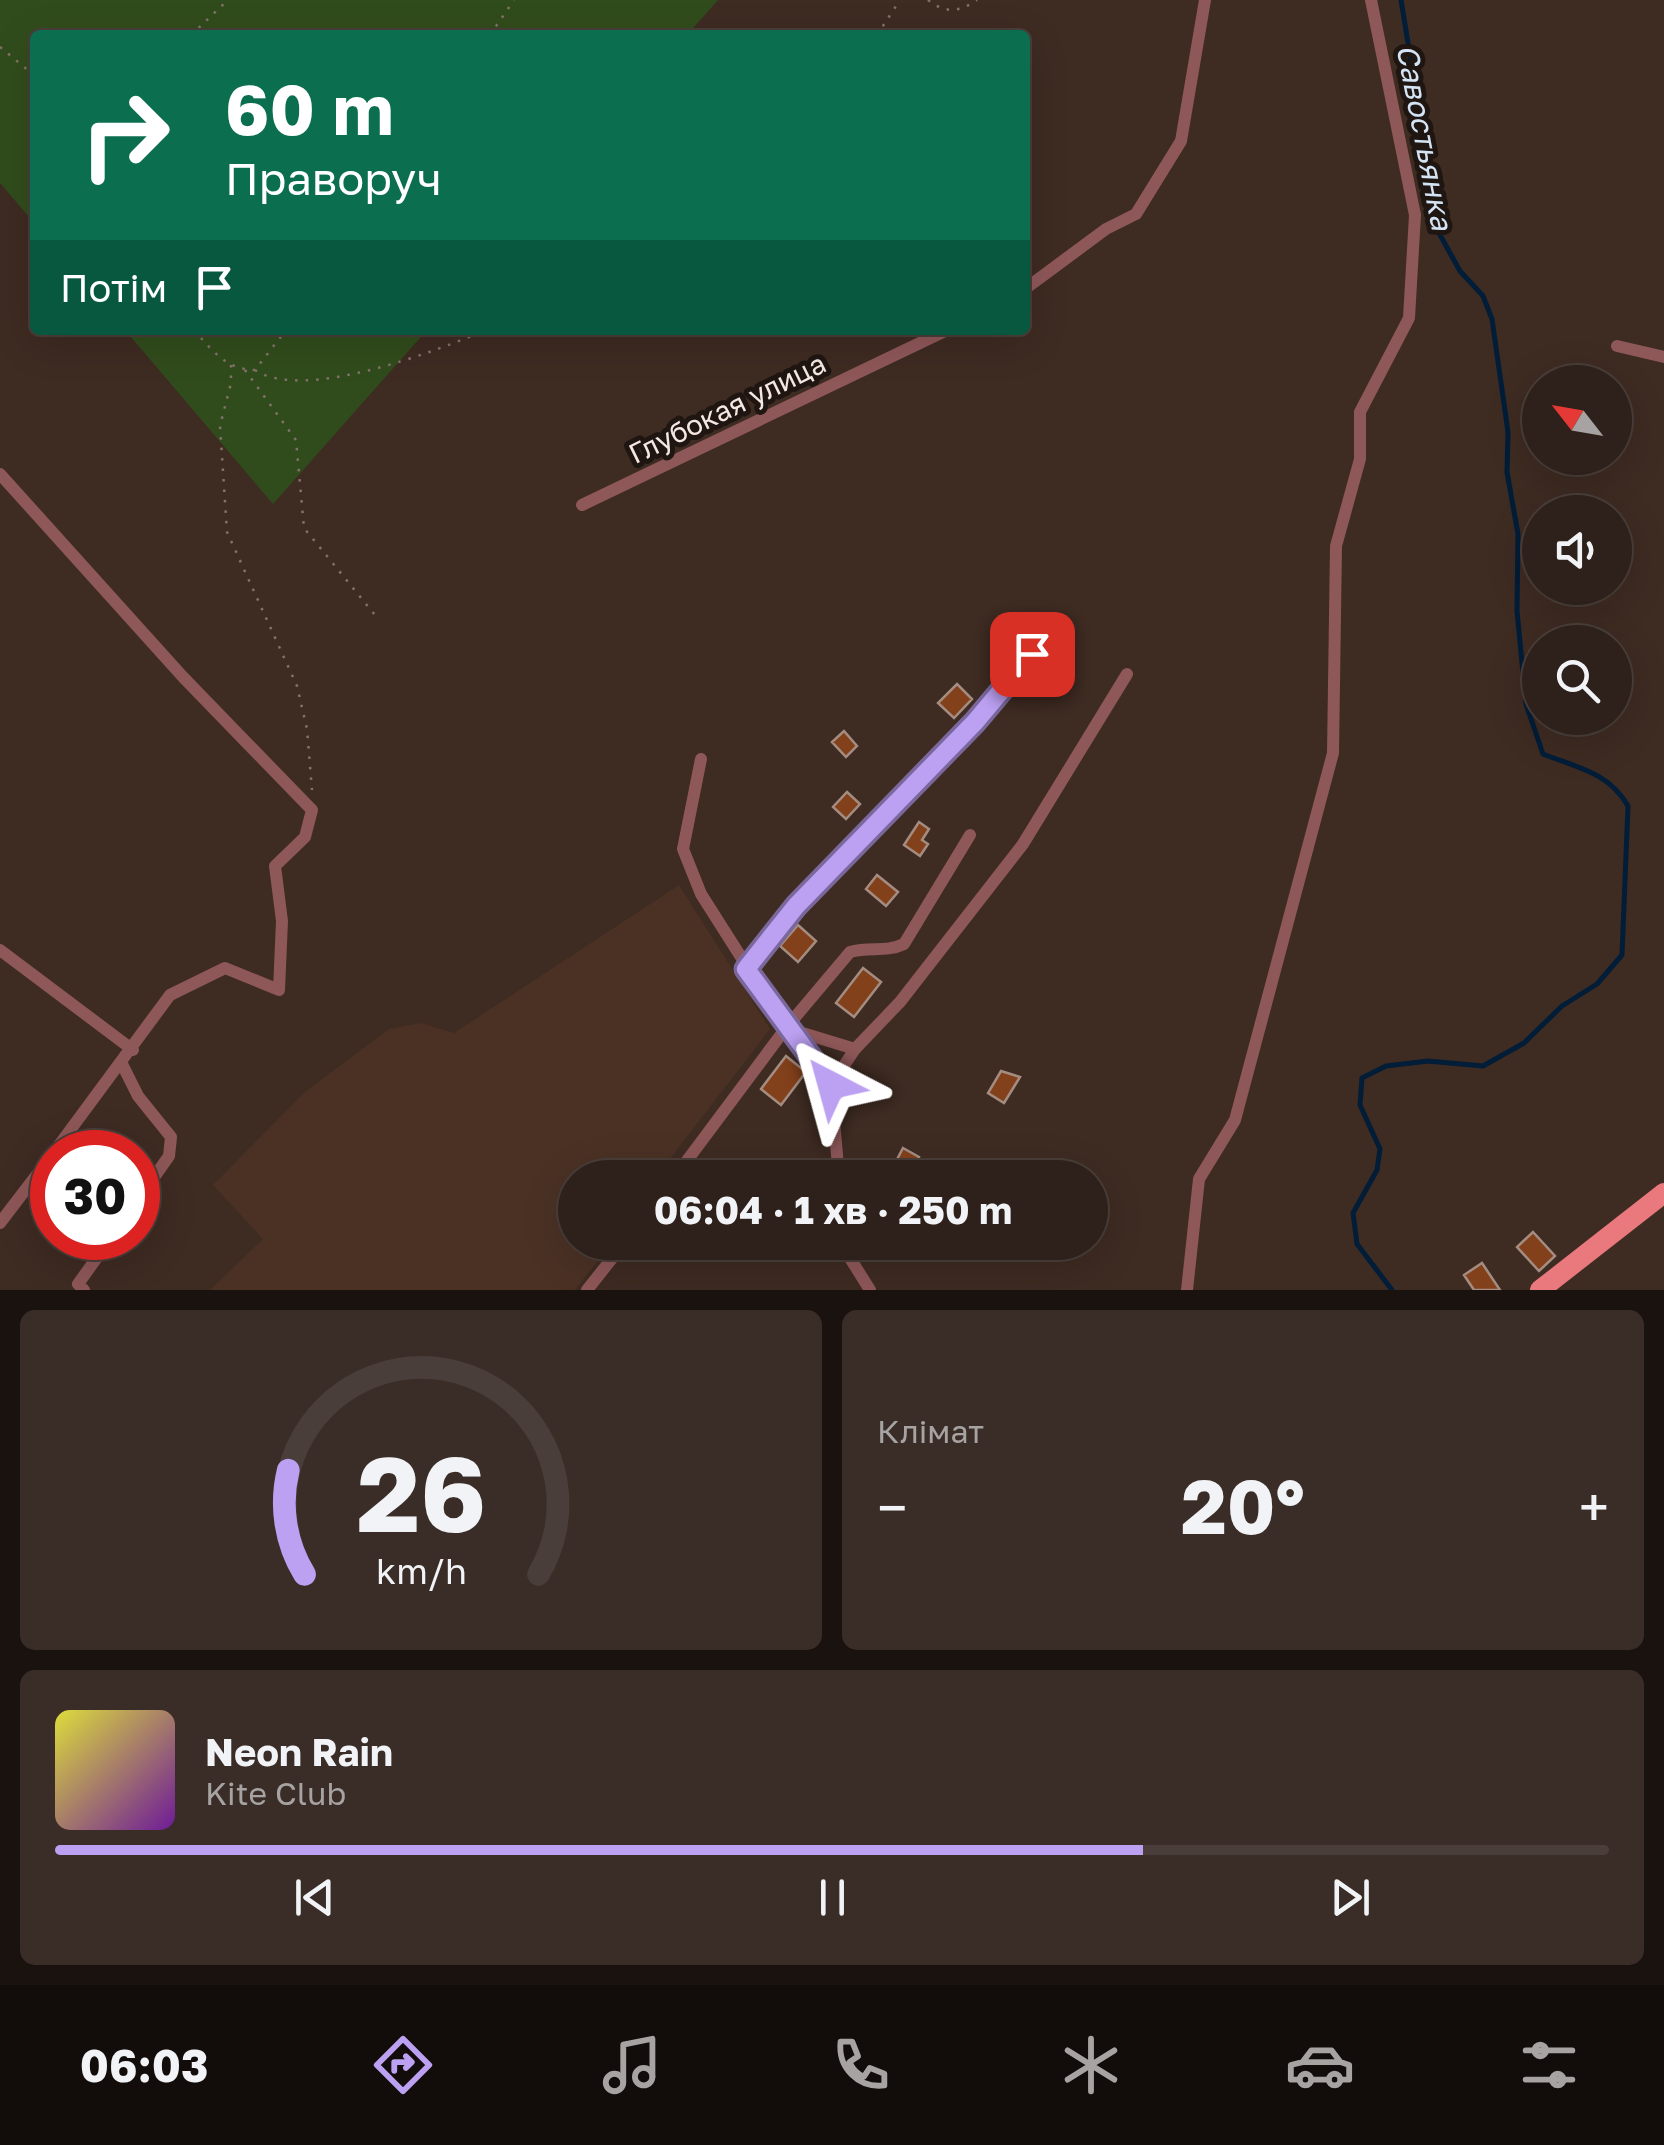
<!DOCTYPE html>
<html lang="uk">
<head>
<meta charset="utf-8">
<style>
  :root { --surface:#2e201a; --page:#3a2d27; --text:#f1f3f6; --muted:#a7a3a2; --line:#493e39; --accent:#bca0f2 }
  body { margin:0; font-family:"Golos Text",sans-serif; background:var(--page); color:var(--text); height:100vh; display:flex; flex-direction:column; font-size:38px; white-space:nowrap }
  * { box-sizing:border-box; margin:0 }
  p { font-size:32px; color:var(--muted) }
  .icon { flex:none; width:55px; height:55px; fill:none; stroke:currentColor; stroke-width:2; stroke-linecap:round; stroke-linejoin:round }
  .map { position:relative; height:1290px; overflow:hidden }
  .side { display:flex; flex-direction:column; gap:20px; padding:20px; background:#19120e; flex:1 }
  .side>* { flex:none }
  .banner { position:absolute; left:30px; top:30px; width:1000px; height:305px; border-radius:10px; box-shadow:0 10px 40px #0002,0 0 0 2px var(--line); background:#0b6e4f; color:#fff; overflow:hidden }
  .needle { width:65px; rotate:301deg }
  .tools { position:absolute; left:1522px; top:365px; display:grid; gap:20px }
  .tools a { display:grid; place-items:center; width:110px; height:110px; border-radius:50%; background:var(--surface); box-shadow:0 10px 40px #0002,0 0 0 2px var(--line); font-size:50px }
  .speed { position:absolute; left:30px; top:1130px; display:flex; gap:20px; font-size:50px; font-weight:700; text-align:center }
  .speed>* { display:grid; place-content:center; width:130px; height:130px; border-radius:50%; background:var(--surface); box-shadow:0 10px 40px #0002,0 0 0 2px var(--line); line-height:1 }
  .speed .limit { border:15px solid #d22; background:#fff; color:#111 }
  .pin { position:absolute; display:grid; place-items:center; width:85px; height:85px; color:#fff; margin:-42px; border-radius:20px; box-shadow:0 5px 15px #0006 }
  .me { position:absolute; width:110px; margin:-55px; rotate:321deg; stroke-linejoin:round; filter:drop-shadow(0 0 8px #0008) }
  .turn { display:flex; align-items:center; gap:35px; height:210px; padding:0 30px; font-size:45px }
  .turn .icon { width:130px; height:130px; stroke-width:2.5 }
  .turn b { display:block; font-size:70px; line-height:85px }
  .then { display:flex; align-items:center; height:95px; padding:0 30px; background:#0003; gap:20px; font-size:38px }
  .big { font-size:75px; font-weight:700; line-height:1.1 }
  .side .widget { flex:1; display:flex; flex-direction:column; justify-content:center; gap:15px; min-width:0; padding:0 35px; border-radius:15px; background:var(--page) }
  .side .dial { align-items:center; gap:0 }
  .dial svg { height:260px; overflow:visible; fill:none; stroke:var(--line); stroke-width:7; stroke-linecap:round; text-anchor:middle }
  .dial text { fill:var(--text); stroke:none }
  .song { display:flex; align-items:center; gap:30px }
  .cover { width:120px; height:120px; border-radius:15px; background:linear-gradient(135deg,hsl(60 70% 55%),hsl(280 70% 35%)) }
  .played { height:10px; border-radius:5px; background:linear-gradient(90deg,var(--accent) 70%,var(--line) 70%) }
  .keys { display:flex; justify-content:space-around; direction:ltr }
  .heat { display:flex; justify-content:space-between; align-items:center; font-size:55px; direction:ltr }
  .side .tiles { flex:1; display:grid; gap:20px; grid-template-columns:1fr 1fr }
  .widget:last-child { grid-column:span 2 }
  .trip { position:absolute; left:558px; top:1160px; width:550px; height:100px; border-radius:50px; background:var(--surface); box-shadow:0 10px 40px #0002,0 0 0 2px var(--line); font-weight:700; line-height:100px; text-align:center }
  .tab-bar { display:flex; height:160px; justify-content:space-around; align-items:center; background:#120d0a; color:var(--muted) }
  .tab-bar .icon { width:70px; height:70px }
  .tab-bar .active { color:var(--accent) }
  .tab-bar b { font-size:45px; color:var(--text) }
  .map>svg:first-child { display:block }
</style>
</head>
<body>
<div class="map">
<svg width="1664" height="1290" viewBox="0 0 1664 1290">
  <rect width="100%" height="100%" fill="#3e2b22"/>
  <path fill="#4a3124" d="M 679,885 L 770,1029 L 656,1177 L 575,1178 L 575,1242 L 612,1243 L 575,1290 L 210,1290 L 263,1239 L 213,1185 L 306,1091 L 389,1029 L 421,1023 L 454,1033 Z"/>
  <path fill="#314c1c" d="M 0,0 L 718,0 L 687,35 L 35,35 L 35,224 L 0,183 Z
    M 125,330 L 427,330 L 273,504 Z"/>
  <g fill="none" stroke-linecap="round" stroke-linejoin="round">
    <path stroke="#021d38" stroke-width="5" d="M 1392,1290 L 1357,1244 L 1353,1213 L 1377,1170 L 1380,1149 L 1360,1105 L 1362,1078 L 1386,1066 L 1428,1061 L 1483,1066 L 1524,1043 L 1562,1006 L 1597,984 L 1622,955 L 1628,806 C 1608,772 1578,768 1543,754 L 1526,704 L 1517,611 L 1518,534 L 1507,472 L 1508,432 L 1492,319 L 1483,296 L 1460,271 L 1439,233 L 1401,0"/>
  </g>
  <path fill="#82401b" stroke="#a48c81" stroke-width="2.5" d="M 957,684 L 972,699 L 954,718 L 938,703 Z
    M 844,731 L 857,746 L 846,757 L 832,742 Z
    M 847,792 L 860,804 L 846,819 L 833,807 Z
    M 919,822 L 929,829 L 922,840 L 928,844 L 920,856 L 904,845 Z
    M 877,875 L 898,892 L 886,906 L 866,889 Z
    M 798,925 L 816,941 L 798,962 L 780,946 Z
    M 863,968 L 881,982 L 854,1017 L 836,1003 Z
    M 786,1056 L 806,1072 L 781,1105 L 761,1089 Z
    M 1001,1071 L 1020,1077 L 1004,1103 L 988,1093 Z
    M 903,1148 L 919,1157 L 908,1178 L 892,1169 Z
    M 1533,1232 L 1555,1256 L 1539,1271 L 1517,1247 Z
    M 1482,1263 L 1500,1290 L 1474,1290 L 1464,1275 Z"/>
  <g fill="none" stroke-linecap="round" stroke-linejoin="round">
    <path stroke="#83726a" stroke-width="2.5" stroke-dasharray="2.5 8" stroke-linecap="butt" d="M 928,0 C 945,14 960,12 977,0
      M 191,35 L 228,0
      M 490,35 L 514,0
      M 877,35 L 900,0
      M 0,47 L 35,76
      M 194,330 C 212,350 226,370 255,370 L 286,330
      M 231,365 L 231,383 L 220,426 L 227,532 L 297,686 L 307,729 L 312,790
      M 245,370 L 296,440 L 304,528 L 375,615
      M 255,370 C 303,402 434,352 486,330"/>
    <path stroke="#8e5758" stroke-width="12" d="M 1025,289 L 1106,229 L 1136,214 L 1181,141 L 1205,0
      M 1617,346 L 1664,357
      M 0,474 L 183,677 L 312,810 L 305,837 L 275,866 L 282,921 L 279,990 L 225,968 L 170,995 L 54,1152
      M 582,505 L 947,330
      M 701,759 L 683,849 L 701,894 L 786,1028
      M 0,950 L 133,1050
      M 746,969 L 796,906 L 975,722 L 1032,653
      M 122,1064 L 138,1096 L 171,1137 L 169,1156 L 138,1200
      M 831,1085 L 855,1049 L 900,1002 L 1023,844 L 1127,674
      M 674,1178 L 786,1028 L 850,952 C 870,946 885,953 904,944 L 970,835
      M 839,1178 L 831,1085 L 786,1028 L 855,1049
      M 0,1223 L 52,1155
      M 840,1242 L 870,1290
      M 84,1290 L 78,1284 L 111,1238
      M 587,1290 L 625,1242
      M 1187,1290 L 1199,1179 L 1235,1120 L 1333,753 L 1336,546 L 1360,459 L 1360,412 L 1409,318 L 1415,215 L 1371,0"/>
    <path stroke="#ea797e" stroke-width="20" d="M 1540,1290 L 1664,1193"/>
  </g>
  <g fill="none" stroke-linecap="round" stroke-linejoin="round">
    <defs>
      <path id="route" d="M 831,1085 L 746,969 L 796,906 L 975,722 L 1032,654"/>
    </defs>
    <use href="#route" stroke="#7a689d" stroke-width="25"/>
    <use href="#route" stroke="#bca0f2" stroke-width="18"/>
  </g>
  <g text-anchor="middle" dominant-baseline="central" stroke-width="10" stroke-linejoin="round" paint-order="stroke">
    <g font-size="28" fill="#f5e8e2" stroke="#1f1612">
      <text transform="translate(727 408) rotate(-26)">Глубокая улица</text>
    </g>
    <g font-size="30" font-style="italic" fill="#d5e4f4" stroke="#1f1612">
      <text transform="translate(1425 137) rotate(79)">Савостьянка</text>
    </g>
  </g>
</svg>
<div class="tools">
<a><svg class="needle" viewBox="-14 -14 28 28"><path d="M0-13l5 13h-10z" fill="#e53935"/><path d="M0 13l5-13h-10z" fill="#a7a3a2"/></svg></a>
<a><svg class="icon" aria-label="sound" viewBox="0 0 24 24"><path d="M4 9h4l5-4v14l-5-4H4zM17 9q2 3 0 6"/></svg></a>
<a><svg class="icon" aria-label="search" viewBox="0 0 24 24"><circle cx="10" cy="10" r="6"/><path d="M15 15l6 6"/></svg></a>
</div>
<div class="speed"><div class="limit">30</div></div>
<div class="pin" style="left:1032px;top:654px;background:#d93025"><svg class="icon" aria-label="arrive" viewBox="0 0 24 24"><path d="M6 21V4h12l-3 4 3 4H6"/></svg></div>
<svg class="me" style="left:831px;top:1085px" viewBox="-20 -20 40 40"><path d="M0-17L14 15 0 8-14 15z" fill="#bca0f2" stroke="#fff" stroke-width="4"/></svg>
<div class="trip">06:04 · 1 хв · 250 m</div>
<div class="banner">
<div class="turn"><svg class="icon" aria-label="right" viewBox="0 0 24 24"><path d="M7 20v-9h11M14 6l5 5-5 5"/></svg><div><b>60 m</b>Праворуч</div></div>
<div class="then">Потім<svg class="icon" aria-label="arrive" viewBox="0 0 24 24"><path d="M6 21V4h12l-3 4 3 4H6"/></svg></div>
</div>
</div>
<section class="side">
<div class="tiles">
<div class="widget dial"><svg viewBox="0 0 100 80">
<path d="M14 69A42 42 0 1 1 86 69"/>
<path d="M14 69A42 42 0 0 1 9 37" stroke="#bca0f2"/>
<text x="50" y="56" font-size="32" font-weight="700">26</text>
<text x="50" y="72" font-size="11">km/h</text>
</svg></div>
<div class="widget"><p>Клімат</p>
<div class="heat"><a>−</a><b class="big">20°</b><a>+</a></div>
</div>
<div class="widget">
<div class="song"><i class="cover"></i><div><b>Neon Rain</b><p>Kite Club</p></div></div>
<div class="played"></div>
<div class="keys"><svg class="icon" aria-label="previous" viewBox="0 0 24 24"><path d="M18 5L8 12l10 7zM5 5v14"/></svg><svg class="icon" aria-label="pause" viewBox="0 0 24 24"><path d="M8 5v14M16 5v14"/></svg><svg class="icon" aria-label="next" viewBox="0 0 24 24"><path d="M6 5l10 7-10 7zM19 5v14"/></svg></div>
</div>
</div>
</section>
<nav class="tab-bar">
<b>06:03</b>
<svg class="icon active" aria-label="directions" viewBox="0 0 24 24"><path d="M12 3l9 9-9 9-9-9zM9 14v-3h6M13 9l2 2-2 2"/></svg>
<svg class="icon" aria-label="music" viewBox="0 0 24 24"><path d="M9 18V5l10-2v13"/><circle cx="6" cy="18" r="3"/><circle cx="16" cy="16" r="3"/></svg>
<svg class="icon" aria-label="phone" viewBox="0 0 24 24"><path d="M5 4h4l2 5-3 2q2 4 5 5l2-3 5 2v4C11 20 4 13 5 4z"/></svg>
<svg class="icon" aria-label="climate" viewBox="0 0 24 24"><path d="M12 3v18M4 7l16 10M4 17L20 7"/></svg>
<svg class="icon" aria-label="car" viewBox="0 0 24 24"><path d="M5 17H2v-5l4-1 3-4h7l3 4 3 1v5h-3M9 17h6M6 11h13"/><circle cx="7" cy="17" r="2"/><circle cx="17" cy="17" r="2"/></svg>
<svg class="icon" aria-label="filters" viewBox="0 0 24 24"><path d="M4 7h16M4 17h16"/><circle cx="9" cy="7" r="2"/><circle cx="15" cy="17" r="2"/></svg>
</nav>
</body>
</html>
